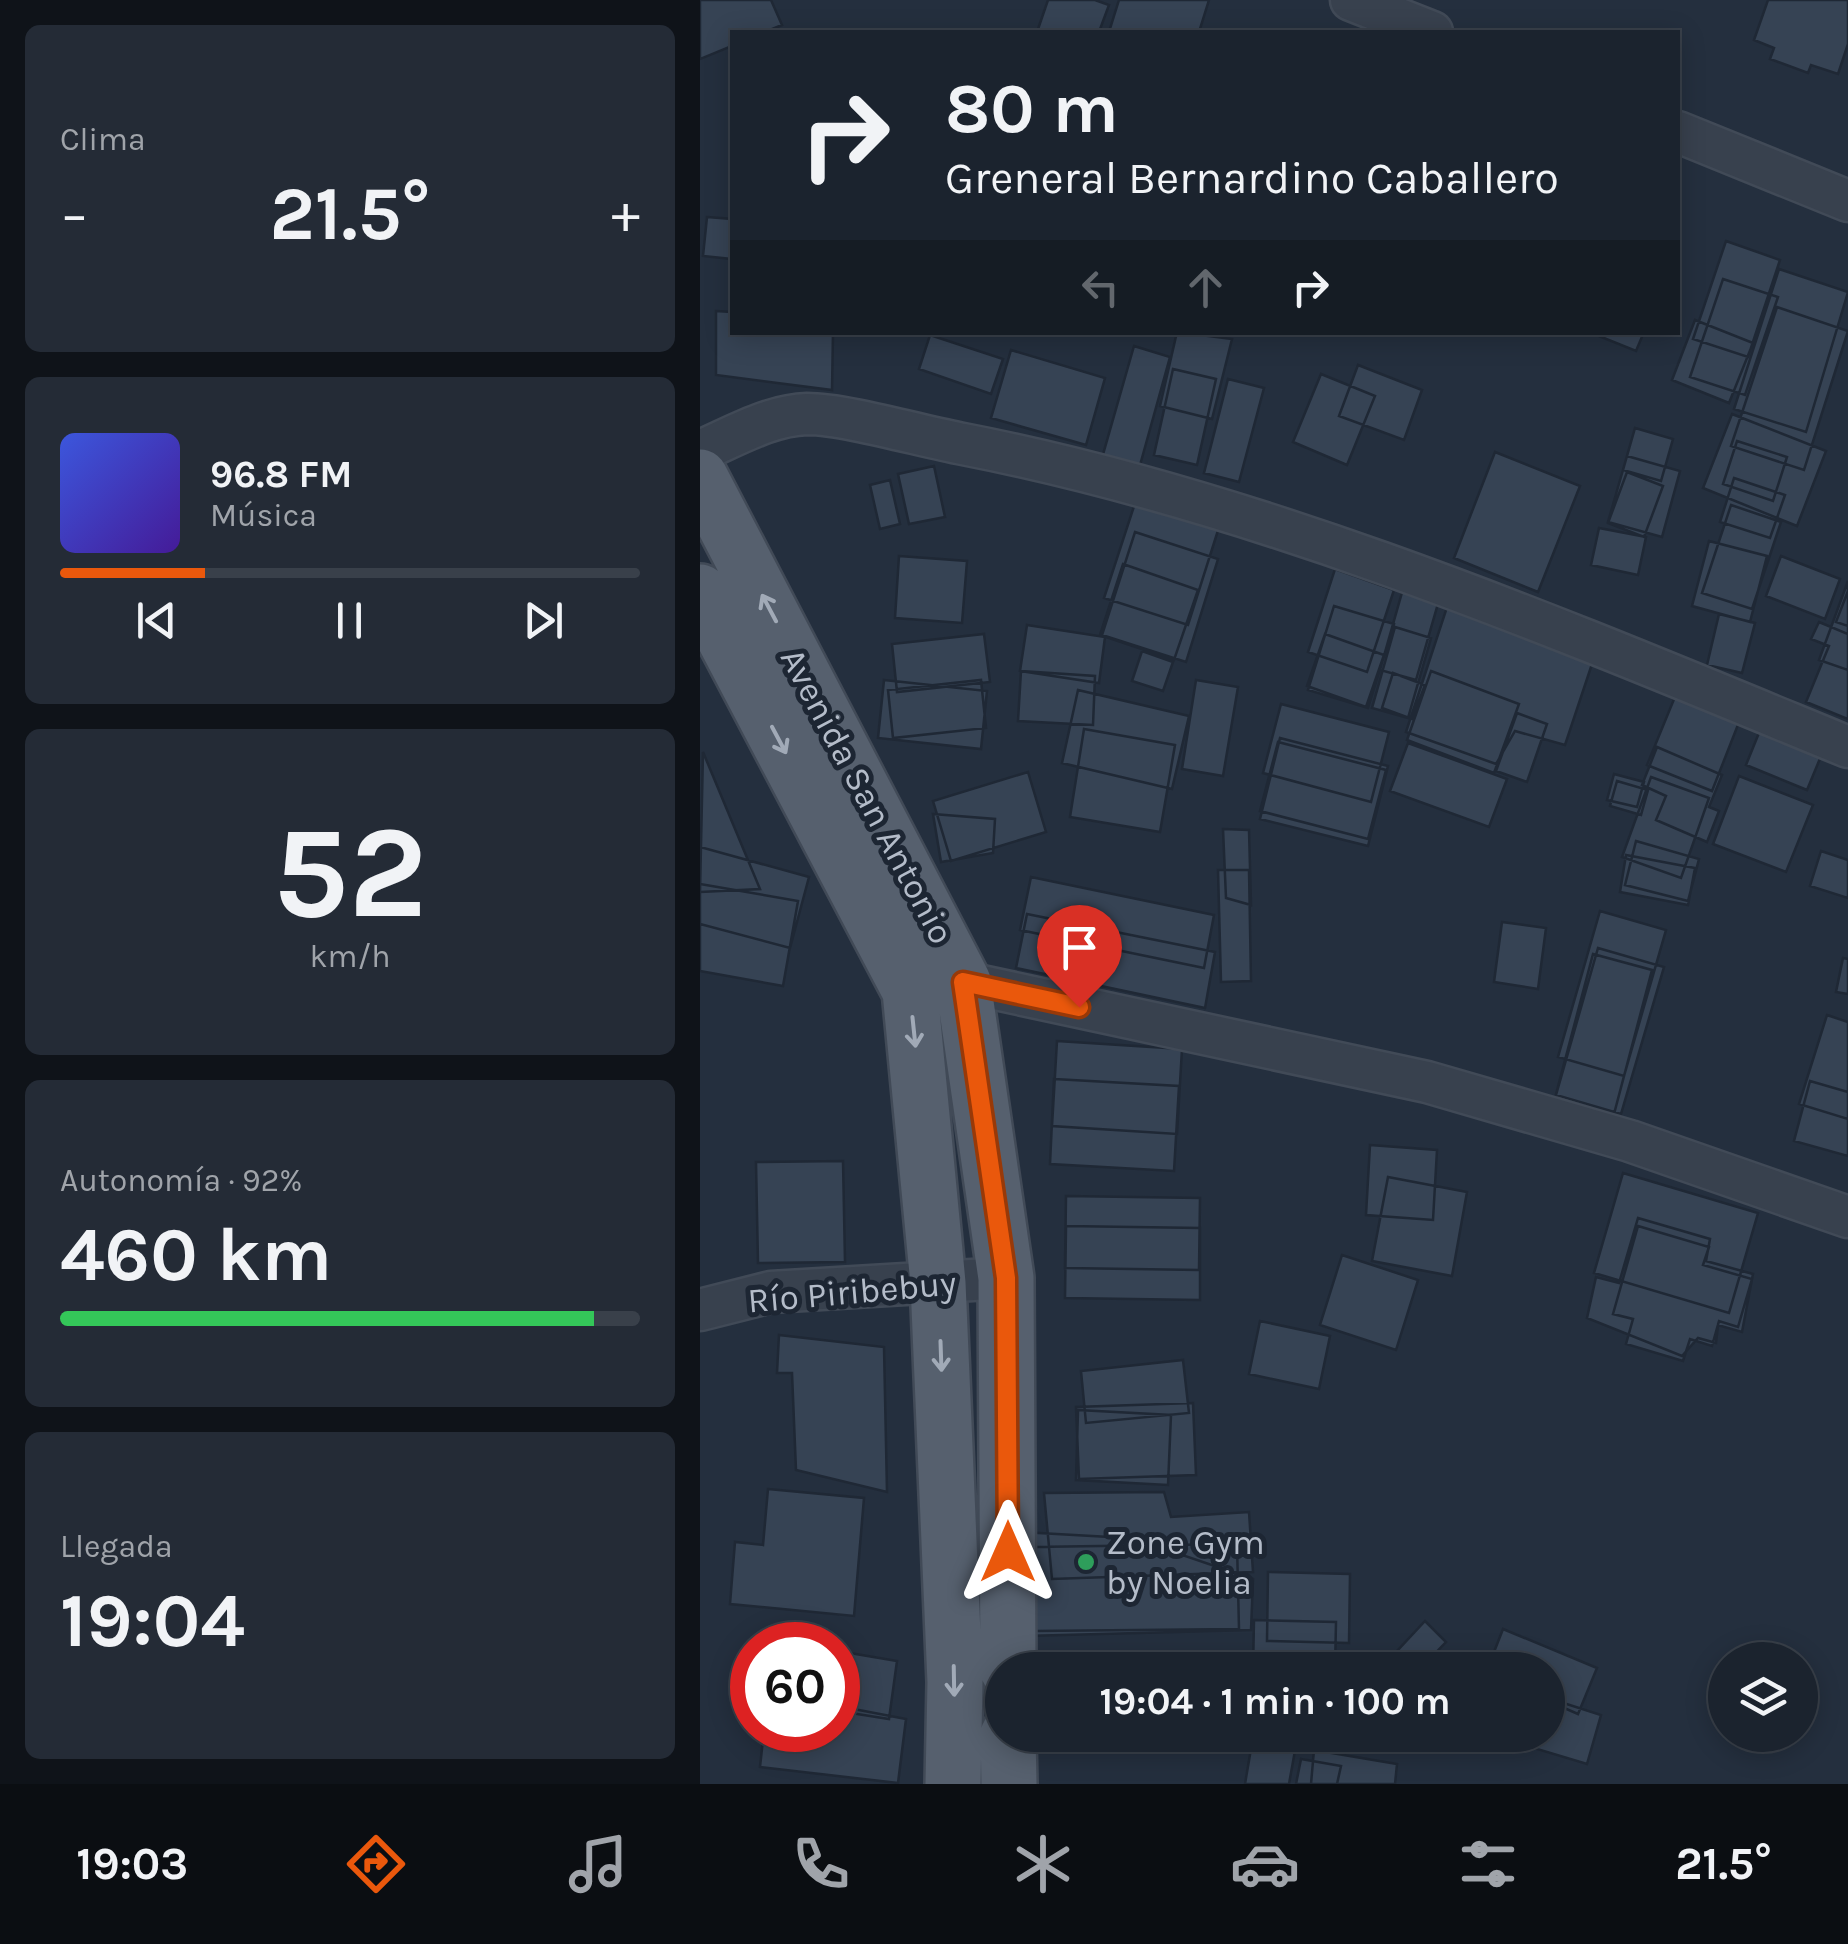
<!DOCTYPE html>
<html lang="es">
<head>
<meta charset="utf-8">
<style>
  :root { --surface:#1b232e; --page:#242b36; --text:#f1f3f6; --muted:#a0a4aa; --line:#39404a; --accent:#ea580c }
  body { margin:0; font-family:Karla,sans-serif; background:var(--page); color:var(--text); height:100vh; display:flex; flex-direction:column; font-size:38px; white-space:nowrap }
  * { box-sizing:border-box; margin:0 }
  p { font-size:32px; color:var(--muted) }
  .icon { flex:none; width:55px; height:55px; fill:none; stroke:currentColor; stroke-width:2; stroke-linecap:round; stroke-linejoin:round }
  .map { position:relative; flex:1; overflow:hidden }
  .side { display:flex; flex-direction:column; gap:25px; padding:25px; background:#0f1319; width:700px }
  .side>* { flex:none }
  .hud { position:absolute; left:30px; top:30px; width:950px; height:305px; border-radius:0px; box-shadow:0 5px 25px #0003,0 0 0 2px var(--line); background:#1b232e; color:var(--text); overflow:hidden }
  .tools { position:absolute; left:1008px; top:1642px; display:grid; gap:20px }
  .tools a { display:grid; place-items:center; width:110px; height:110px; border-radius:50%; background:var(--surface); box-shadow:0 5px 25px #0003,0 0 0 2px var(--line); font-size:50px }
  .speed { position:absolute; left:30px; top:1622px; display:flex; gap:20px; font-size:50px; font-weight:700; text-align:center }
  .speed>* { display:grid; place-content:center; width:130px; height:130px; border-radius:50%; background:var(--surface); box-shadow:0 5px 25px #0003,0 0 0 2px var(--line); line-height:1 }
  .speed .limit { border:15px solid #d22; background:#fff; color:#111 }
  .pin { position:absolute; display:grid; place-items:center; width:85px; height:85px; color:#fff; margin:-102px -42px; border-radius:50% 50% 50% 0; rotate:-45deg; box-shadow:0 0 10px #0007 }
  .pin .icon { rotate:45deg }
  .me { position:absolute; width:110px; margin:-55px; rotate:0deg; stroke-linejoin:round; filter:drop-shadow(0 0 8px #0008) }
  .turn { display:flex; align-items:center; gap:35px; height:210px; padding:0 50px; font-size:45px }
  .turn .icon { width:130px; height:130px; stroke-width:2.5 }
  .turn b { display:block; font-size:70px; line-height:85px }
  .lanes { display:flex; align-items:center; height:95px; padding:0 50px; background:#0003; justify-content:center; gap:50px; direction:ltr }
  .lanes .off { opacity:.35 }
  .big { font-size:75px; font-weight:700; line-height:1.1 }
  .side .widget { flex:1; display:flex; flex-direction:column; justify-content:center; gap:15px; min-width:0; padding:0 35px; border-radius:15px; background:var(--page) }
  .side .dial { align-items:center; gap:0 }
  .dial b { font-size:130px; line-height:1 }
  .song { display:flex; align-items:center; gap:30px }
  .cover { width:120px; height:120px; border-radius:15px; background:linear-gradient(135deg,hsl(230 70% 55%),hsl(260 70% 35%)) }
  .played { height:10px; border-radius:5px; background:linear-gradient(90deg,var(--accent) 25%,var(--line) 25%) }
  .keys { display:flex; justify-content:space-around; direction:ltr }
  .heat { display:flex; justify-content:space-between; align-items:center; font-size:55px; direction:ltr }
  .charge { height:15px; border-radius:8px; background:linear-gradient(90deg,#34c759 92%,var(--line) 0) }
  .trip { position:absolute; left:285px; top:1652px; width:580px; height:100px; border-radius:50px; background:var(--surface); box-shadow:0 5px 25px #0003,0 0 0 2px var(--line); font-weight:700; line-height:100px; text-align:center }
  .tabs { display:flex; height:160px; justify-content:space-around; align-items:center; background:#0b0e12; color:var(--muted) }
  .tabs .icon { width:70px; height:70px }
  .tabs .on { color:var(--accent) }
  .tabs b { font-size:45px; color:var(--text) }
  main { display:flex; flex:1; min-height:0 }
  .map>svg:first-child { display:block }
</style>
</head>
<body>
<main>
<section class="side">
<div class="widget"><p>Clima</p>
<div class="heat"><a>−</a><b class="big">21.5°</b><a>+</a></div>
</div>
<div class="widget">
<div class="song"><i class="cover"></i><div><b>96.8 FM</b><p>Música</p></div></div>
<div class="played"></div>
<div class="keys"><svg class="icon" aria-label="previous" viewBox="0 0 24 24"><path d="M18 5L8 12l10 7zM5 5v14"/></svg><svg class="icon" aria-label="pause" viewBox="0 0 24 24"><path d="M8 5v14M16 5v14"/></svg><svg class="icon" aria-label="next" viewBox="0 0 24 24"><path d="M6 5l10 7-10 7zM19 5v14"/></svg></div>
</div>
<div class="widget dial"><b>52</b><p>km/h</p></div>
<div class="widget"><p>Autonomía · 92%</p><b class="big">460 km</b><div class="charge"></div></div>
<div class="widget"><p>Llegada</p><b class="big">19:04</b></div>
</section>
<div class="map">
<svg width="1148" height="1784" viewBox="0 0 1148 1784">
  <rect width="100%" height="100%" fill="#242f3e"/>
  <path fill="#364354" stroke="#1f2835" stroke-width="2.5" d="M 0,0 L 71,0 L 82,25 L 65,32 L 32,32 L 32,46 L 0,59 Z
    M 348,0 L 395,0 L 409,5 L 399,32 L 337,32 Z
    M 419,0 L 509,0 L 499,32 L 409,32 Z
    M 1068,0 L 1148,0 L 1148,44 L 1138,74 L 1111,65 L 1108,73 L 1070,59 L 1074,48 L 1054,40 Z
    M 7,217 L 32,219 L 32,259 L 3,256 Z
    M 1026,241 L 1080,260 L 1048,357 L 993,339 Z
    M 1079,269 L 1148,292 L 1106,432 L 1034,409 Z
    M 1023,279 L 1078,297 L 1045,395 L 990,377 Z
    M 1077,307 L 1148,331 L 1104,470 L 1031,446 Z
    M 16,311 L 32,312 L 32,332 L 133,332 L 132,390 L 16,375 Z
    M 995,320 L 1053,343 L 1029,403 L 972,380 Z
    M 477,332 L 532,339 L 512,419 L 460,406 Z
    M 889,332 L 944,332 L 936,351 Z
    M 230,335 L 303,359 L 291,394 L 219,369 Z
    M 434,346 L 470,357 L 437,476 L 400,465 Z
    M 311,350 L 405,378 L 386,445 L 291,418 Z
    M 658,365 L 722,390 L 704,440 L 639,416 Z
    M 473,369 L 516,379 L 497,465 L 454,455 Z
    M 621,374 L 675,396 L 647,465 L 593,442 Z
    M 528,379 L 564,388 L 539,482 L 504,473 Z
    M 1032,414 L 1126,451 L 1097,526 L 1003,488 Z
    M 935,428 L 973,439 L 961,481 L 923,470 Z
    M 1037,441 L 1087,457 L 1073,501 L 1023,484 Z
    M 795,452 L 880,486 L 838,592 L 754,558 Z
    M 927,456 L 980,471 L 962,537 L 908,522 Z
    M 234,466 L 245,517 L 209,524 L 198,474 Z
    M 927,472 L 963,486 L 944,537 L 908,523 Z
    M 1034,478 L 1085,495 L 1070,538 L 1020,522 Z
    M 190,480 L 200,524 L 180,529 L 170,485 Z
    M 438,494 L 521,521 L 488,625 L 404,598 Z
    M 1031,505 L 1081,522 L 1052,609 L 1002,593 Z
    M 899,528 L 946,537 L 938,575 L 891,565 Z
    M 435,532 L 518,559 L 486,662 L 402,635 Z
    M 1009,541 L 1067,556 L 1050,622 L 992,606 Z
    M 199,556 L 267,561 L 262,623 L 195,618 Z
    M 1081,556 L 1140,579 L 1125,619 L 1066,596 Z
    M 423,564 L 498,590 L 474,660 L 400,635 Z
    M 635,569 L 694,590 L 667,672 L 608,652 Z
    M 1148,581 L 1148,670 L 1119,660 Z
    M 703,589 L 739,600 L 716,680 L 680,670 Z
    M 1148,591 L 1148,626 L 1136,622 Z
    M 748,604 L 894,658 L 865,745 L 815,731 L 796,764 L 706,732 Z
    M 634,606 L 694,624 L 668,708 L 608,690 Z
    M 1019,614 L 1055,623 L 1042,673 L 1007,665 Z
    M 1119,622 L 1148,634 L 1148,719 L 1106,702 L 1129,646 L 1111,639 Z
    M 327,625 L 405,637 L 399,683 L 320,671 Z
    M 695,627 L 731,638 L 708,718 L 672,708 Z
    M 284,634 L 290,682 L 197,692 L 192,644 Z
    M 625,634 L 684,655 L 666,707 L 607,686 Z
    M 442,651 L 473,662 L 463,691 L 432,681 Z
    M 321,671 L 395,676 L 393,725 L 318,721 Z
    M 731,671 L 819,704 L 794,773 L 707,740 Z
    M 693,673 L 725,685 L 712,719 L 682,708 Z
    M 184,680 L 287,691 L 281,749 L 178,738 Z
    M 281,680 L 286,728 L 193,738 L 188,690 Z
    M 496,680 L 538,687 L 523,776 L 482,769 Z
    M 979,687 L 1043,712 L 1012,791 L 947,765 Z
    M 378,690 L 489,716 L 472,789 L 362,763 Z
    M 581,704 L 689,732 L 671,802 L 563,773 Z
    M 817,713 L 847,724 L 827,782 L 796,771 Z
    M 1065,718 L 1126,744 L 1107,790 L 1046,765 Z
    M 384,729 L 475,745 L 460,832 L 370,817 Z
    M 580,738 L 688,766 L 668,846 L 560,819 Z
    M 578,742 L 686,770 L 668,839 L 560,811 Z
    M 708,743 L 807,779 L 789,827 L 690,791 Z
    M 957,747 L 1022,775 L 1009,807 L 1019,811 L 1007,842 L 956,820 L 966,796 L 942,785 Z
    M 3,752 L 60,889 L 0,892 Z
    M 328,772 L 346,832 L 251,861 L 233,801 Z
    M 914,774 L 944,782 L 937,807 L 907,800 Z
    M 1039,776 L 1113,805 L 1086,872 L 1013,844 Z
    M 951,777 L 1009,798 L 981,878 L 922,857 Z
    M 917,781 L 948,790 L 941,815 L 910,806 Z
    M 233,814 L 295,819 L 293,853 L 241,862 Z
    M 523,829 L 549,830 L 551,905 L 526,898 Z
    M 936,841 L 999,859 L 988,901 L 925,885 Z
    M 0,847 L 109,877 L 90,948 L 0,924 Z
    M 1121,851 L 1148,860 L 1148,898 L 1110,886 Z
    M 926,855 L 995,868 L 988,905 L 920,892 Z
    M 518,870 L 549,870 L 551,981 L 521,982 Z
    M 331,877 L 514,915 L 504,968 L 320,930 Z
    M 0,884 L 98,901 L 83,986 L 0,971 Z
    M 900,911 L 966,930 L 924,1076 L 858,1057 Z
    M 327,914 L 515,952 L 505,1008 L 316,968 Z
    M 802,922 L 846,928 L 838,989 L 794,982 Z
    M 898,948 L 964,967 L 921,1114 L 856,1095 Z
    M 893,954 L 952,970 L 914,1114 L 855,1098 Z
    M 1143,958 L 1148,959 L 1148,994 L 1136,992 Z
    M 1127,1015 L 1148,1022 L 1148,1119 L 1099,1104 Z
    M 357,1041 L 482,1049 L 477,1134 L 352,1126 Z
    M 354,1079 L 479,1086 L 474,1171 L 350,1164 Z
    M 1110,1081 L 1148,1092 L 1148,1156 L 1094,1141 Z
    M 670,1145 L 737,1150 L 733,1220 L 666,1215 Z
    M 143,1161 L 145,1262 L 58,1263 L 56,1162 Z
    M 923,1173 L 1058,1213 L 1029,1313 L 894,1273 Z
    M 688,1177 L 767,1192 L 752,1276 L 672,1261 Z
    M 366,1196 L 500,1198 L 499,1270 L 365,1268 Z
    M 938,1218 L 1010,1239 L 1006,1261 L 1053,1274 L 1042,1332 L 1018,1325 L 1016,1343 L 998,1338 L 982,1356 L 887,1318 L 896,1277 L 919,1283 Z
    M 366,1226 L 500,1228 L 500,1300 L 365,1298 Z
    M 938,1226 L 1009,1247 L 1003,1265 L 1052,1279 L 1038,1327 L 1019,1321 L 1012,1346 L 990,1339 L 983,1361 L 926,1344 L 933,1319 L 913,1314 Z
    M 642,1255 L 718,1280 L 696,1350 L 620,1325 Z
    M 560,1321 L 630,1336 L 619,1389 L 549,1374 Z
    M 79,1335 L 184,1347 L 187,1492 L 96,1470 L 92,1373 L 77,1373 Z
    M 483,1360 L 489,1413 L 386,1423 L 381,1371 Z
    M 493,1403 L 496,1475 L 379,1479 L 376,1407 Z
    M 378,1410 L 471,1415 L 468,1485 L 376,1480 Z
    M 68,1489 L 164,1498 L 154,1616 L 30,1604 L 35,1542 L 63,1545 Z
    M 464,1492 L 471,1517 L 549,1512 L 553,1572 L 352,1579 L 344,1493 Z
    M 321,1532 L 480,1541 L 479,1554 L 553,1579 L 551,1630 L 325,1636 Z
    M 537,1544 L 539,1629 L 335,1631 L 333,1547 Z
    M 568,1572 L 650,1574 L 649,1643 L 567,1641 Z
    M 554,1620 L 636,1622 L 635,1670 L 553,1670 Z
    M 725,1621 L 746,1642 L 719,1670 L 698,1650 Z
    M 803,1629 L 897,1668 L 878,1714 L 848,1701 L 848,1670 L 787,1670 Z
    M 138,1651 L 197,1661 L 189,1719 L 138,1711 Z
    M 848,1698 L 901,1715 L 887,1764 L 791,1735 L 848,1735 Z
    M 138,1706 L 206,1719 L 198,1783 L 60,1767 L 64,1730 L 138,1730 Z
    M 553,1737 L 596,1745 L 589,1784 L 545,1784 Z
    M 614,1750 L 697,1764 L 695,1784 L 611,1784 Z
    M 601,1759 L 641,1766 L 637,1784 L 596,1784 Z"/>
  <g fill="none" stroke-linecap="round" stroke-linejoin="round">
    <defs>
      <path id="minor" d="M 651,0 L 732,32
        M 978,132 L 1148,201
        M 0,451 C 33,437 70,415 107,414 C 145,414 221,436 263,444 C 566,503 863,630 1148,747
        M 263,982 L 727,1082 L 930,1141 L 1148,1217
        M 0,1310 L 71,1292 L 306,1278"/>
      <path id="primary" d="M 0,477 L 263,982 L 306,1278 L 308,1670
        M 0,592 L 210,991 L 238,1283 L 255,1682 L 253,1784
        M 308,1735 L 309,1784"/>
    </defs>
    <use href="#minor" stroke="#414a57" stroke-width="45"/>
    <use href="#primary" stroke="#414a57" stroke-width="60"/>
    <use href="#minor" stroke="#38414e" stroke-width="40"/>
    <use href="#primary" stroke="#56606e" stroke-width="55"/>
  </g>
  <defs><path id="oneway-shaft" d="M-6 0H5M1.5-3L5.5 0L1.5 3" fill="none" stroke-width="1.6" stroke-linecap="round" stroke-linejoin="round" transform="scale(2.5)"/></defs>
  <g stroke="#a1aab7">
    <use href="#oneway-shaft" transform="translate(69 608) rotate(-118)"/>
    <use href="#oneway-shaft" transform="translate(79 740) rotate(62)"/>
    <use href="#oneway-shaft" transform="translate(214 1032) rotate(84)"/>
    <use href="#oneway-shaft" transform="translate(241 1356) rotate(88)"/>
    <use href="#oneway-shaft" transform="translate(254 1681) rotate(89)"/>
  </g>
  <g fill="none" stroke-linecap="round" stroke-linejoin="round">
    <defs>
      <path id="route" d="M 308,1552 L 306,1278 L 263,982 L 379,1007"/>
    </defs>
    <use href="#route" stroke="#983908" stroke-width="25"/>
    <use href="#route" stroke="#ea580c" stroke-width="18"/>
  </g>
  <circle fill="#2e9e5b" stroke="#1d2633" stroke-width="4" cx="386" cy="1562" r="10"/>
  <g text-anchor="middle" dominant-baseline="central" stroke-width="10" stroke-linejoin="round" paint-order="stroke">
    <g font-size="35" fill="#b4bcc9" stroke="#1d2633">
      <text transform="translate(167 796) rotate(62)">Avenida San Antonio</text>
      <text transform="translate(152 1292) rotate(-5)">Río Piribebuy</text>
    </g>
    <g font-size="35" fill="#b4bcc9" stroke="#1d2633" text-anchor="start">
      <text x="406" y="1542">Zone Gym<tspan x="406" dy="40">by Noelia</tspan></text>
    </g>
  </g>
</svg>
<div class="tools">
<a><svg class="icon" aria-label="layers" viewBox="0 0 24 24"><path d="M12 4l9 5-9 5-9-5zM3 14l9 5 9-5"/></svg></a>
</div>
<div class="speed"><div class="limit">60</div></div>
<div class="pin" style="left:379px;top:1007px;background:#d93025"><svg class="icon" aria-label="arrive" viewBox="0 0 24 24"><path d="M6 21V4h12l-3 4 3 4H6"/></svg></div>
<svg class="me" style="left:308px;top:1552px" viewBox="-20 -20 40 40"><path d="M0-17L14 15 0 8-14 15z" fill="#ea580c" stroke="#fff" stroke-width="4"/></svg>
<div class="trip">19:04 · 1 min · 100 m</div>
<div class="hud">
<div class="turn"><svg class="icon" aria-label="right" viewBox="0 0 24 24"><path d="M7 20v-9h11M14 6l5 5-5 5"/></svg><div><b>80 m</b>Greneral Bernardino Caballero</div></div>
<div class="lanes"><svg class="icon off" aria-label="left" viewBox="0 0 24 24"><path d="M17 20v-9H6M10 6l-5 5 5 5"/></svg><svg class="icon off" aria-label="ahead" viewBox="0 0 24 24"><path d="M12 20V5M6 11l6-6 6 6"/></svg><svg class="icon" aria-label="right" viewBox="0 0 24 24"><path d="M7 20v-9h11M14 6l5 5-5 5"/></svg></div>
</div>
</div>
</main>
<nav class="tabs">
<b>19:03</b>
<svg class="icon on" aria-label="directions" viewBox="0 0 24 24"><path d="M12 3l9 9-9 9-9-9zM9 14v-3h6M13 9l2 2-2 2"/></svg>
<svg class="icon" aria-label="music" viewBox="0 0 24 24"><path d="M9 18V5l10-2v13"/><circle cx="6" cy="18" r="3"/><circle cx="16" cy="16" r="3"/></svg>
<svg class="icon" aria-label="phone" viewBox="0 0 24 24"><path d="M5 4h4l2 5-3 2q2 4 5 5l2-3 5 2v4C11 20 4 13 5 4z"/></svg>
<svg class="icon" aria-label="climate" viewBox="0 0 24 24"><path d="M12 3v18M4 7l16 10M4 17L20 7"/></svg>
<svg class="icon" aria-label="car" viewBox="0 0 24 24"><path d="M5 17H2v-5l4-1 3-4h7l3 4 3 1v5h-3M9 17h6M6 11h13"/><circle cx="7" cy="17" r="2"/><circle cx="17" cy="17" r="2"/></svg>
<svg class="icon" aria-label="filters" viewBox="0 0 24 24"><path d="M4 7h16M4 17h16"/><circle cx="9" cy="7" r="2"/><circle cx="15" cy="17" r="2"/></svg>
<b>21.5°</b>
</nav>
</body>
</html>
